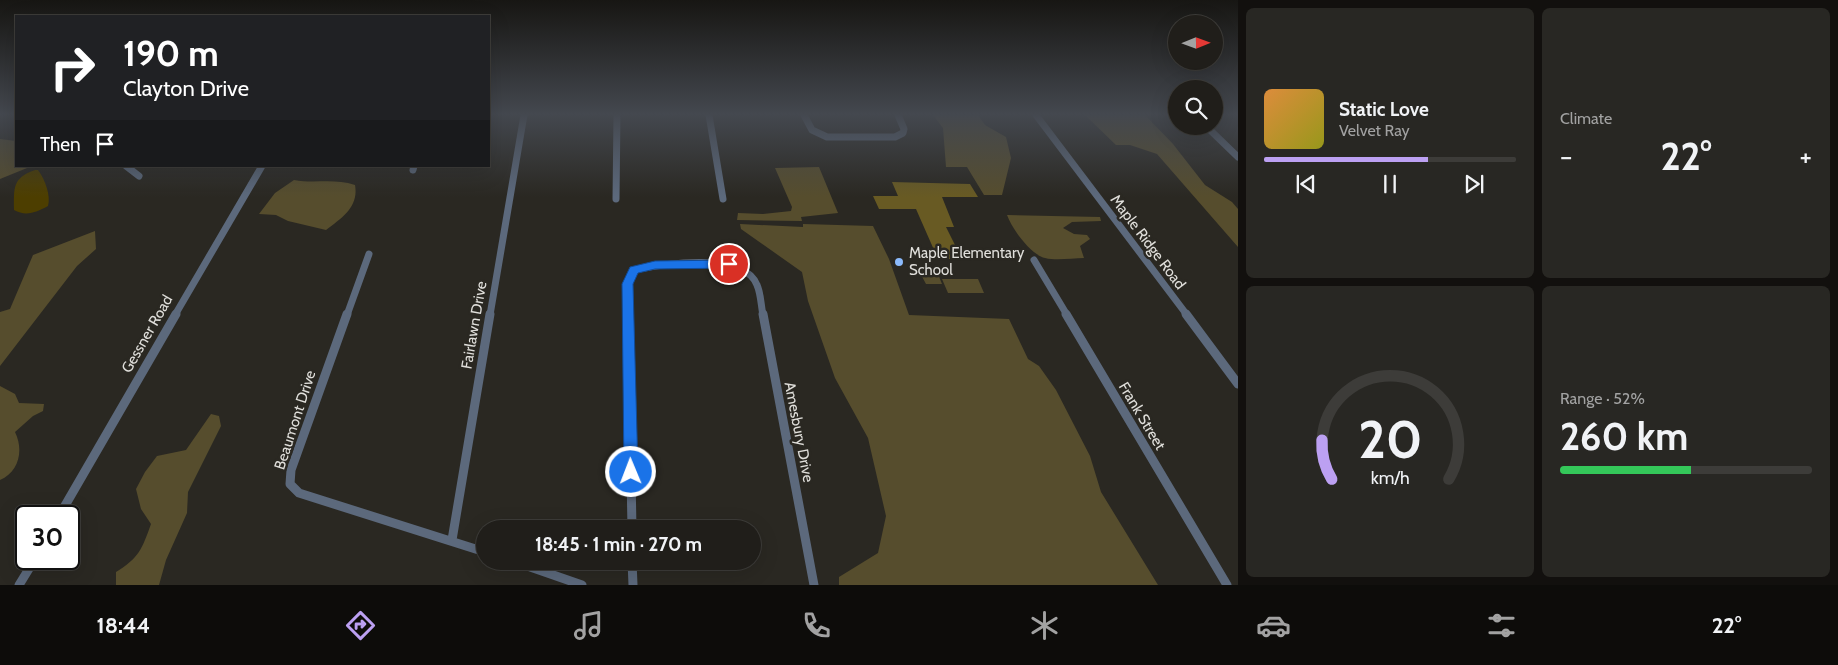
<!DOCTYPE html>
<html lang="en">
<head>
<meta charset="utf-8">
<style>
  :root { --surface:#201e1a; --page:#282723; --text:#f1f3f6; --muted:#a2a2a2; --line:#3d3c39; --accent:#bca0f2 }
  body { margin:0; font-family:Cabin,sans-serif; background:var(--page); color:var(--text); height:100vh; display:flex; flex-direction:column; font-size:19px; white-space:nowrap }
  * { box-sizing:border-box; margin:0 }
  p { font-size:16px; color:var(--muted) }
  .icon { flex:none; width:28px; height:28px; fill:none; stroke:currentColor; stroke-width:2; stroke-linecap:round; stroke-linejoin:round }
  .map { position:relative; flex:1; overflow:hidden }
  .panel { display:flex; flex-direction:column; gap:8px; padding:8px; background:#12100e; width:600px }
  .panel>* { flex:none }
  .hud { position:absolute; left:15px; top:15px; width:475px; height:152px; border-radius:0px; box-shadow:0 5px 20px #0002,0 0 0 1px var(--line); background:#202124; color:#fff; overflow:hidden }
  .needle { width:32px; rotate:89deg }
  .fabs { position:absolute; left:1168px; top:15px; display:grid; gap:10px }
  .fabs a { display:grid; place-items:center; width:55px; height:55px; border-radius:50%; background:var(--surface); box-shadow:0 5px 20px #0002,0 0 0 1px var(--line); font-size:25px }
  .speed { position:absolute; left:15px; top:505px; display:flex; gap:10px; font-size:25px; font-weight:700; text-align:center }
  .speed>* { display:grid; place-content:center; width:65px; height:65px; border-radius:50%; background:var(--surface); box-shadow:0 5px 20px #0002,0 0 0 1px var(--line); line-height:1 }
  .speed .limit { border:2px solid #111; border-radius:8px; background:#fff; color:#111 }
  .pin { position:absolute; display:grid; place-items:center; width:42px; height:42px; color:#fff; margin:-21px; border:2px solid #fff; border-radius:50%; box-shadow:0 1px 5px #0007 }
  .me { position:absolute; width:55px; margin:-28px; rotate:359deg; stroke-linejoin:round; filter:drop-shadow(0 0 4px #0008) }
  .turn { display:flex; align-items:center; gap:18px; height:105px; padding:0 25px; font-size:22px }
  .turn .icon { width:65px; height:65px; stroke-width:2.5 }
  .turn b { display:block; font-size:35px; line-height:42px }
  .then { display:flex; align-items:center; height:48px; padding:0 25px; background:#0003; gap:10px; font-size:19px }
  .big { font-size:38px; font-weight:800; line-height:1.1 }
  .panel .tile { flex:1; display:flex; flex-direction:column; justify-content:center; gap:8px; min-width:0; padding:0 18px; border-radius:8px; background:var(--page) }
  .panel .dial { align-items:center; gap:0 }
  .dial svg { height:130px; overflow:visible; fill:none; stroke:var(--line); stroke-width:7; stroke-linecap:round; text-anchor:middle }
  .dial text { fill:var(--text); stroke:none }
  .song { display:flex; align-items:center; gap:15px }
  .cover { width:60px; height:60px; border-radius:8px; background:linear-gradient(135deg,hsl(30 70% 55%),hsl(60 70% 35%)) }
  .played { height:5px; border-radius:2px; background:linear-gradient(90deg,var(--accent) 65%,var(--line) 65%) }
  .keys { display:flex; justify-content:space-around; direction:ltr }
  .heat { display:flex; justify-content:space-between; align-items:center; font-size:28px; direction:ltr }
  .charge { height:8px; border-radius:4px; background:linear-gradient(90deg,#34c759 52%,var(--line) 0) }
  .panel .tiles { flex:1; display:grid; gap:8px; grid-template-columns:repeat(2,1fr) }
  .trip { position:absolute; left:476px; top:520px; width:285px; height:50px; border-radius:25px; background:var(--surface); box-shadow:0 5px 20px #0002,0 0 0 1px var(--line); font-weight:800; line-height:50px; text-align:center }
  .dock { display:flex; height:80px; justify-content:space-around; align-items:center; background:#0d0c0a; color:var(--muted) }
  .dock .icon { width:35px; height:35px }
  .dock .selected { color:var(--accent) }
  .dock b { font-size:22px; color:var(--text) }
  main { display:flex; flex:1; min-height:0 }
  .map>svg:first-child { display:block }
</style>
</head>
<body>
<main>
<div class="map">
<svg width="1238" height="585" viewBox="0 0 1238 585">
  <rect width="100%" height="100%" fill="#2a2822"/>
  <path fill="#564d2d" d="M 933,115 L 978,115 L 985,125 L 1006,137 L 1011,158 L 1002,195 L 984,195 L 967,167 L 946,167 L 943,128 Z
    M 1085,115 L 1145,115 L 1173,144 L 1205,185 L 1232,202 L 1238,209 L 1238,247 L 1157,154 L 1130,145 L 1116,145 Z
    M 0,139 L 16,141 L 16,166 L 32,166 L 0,179 Z
    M 819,167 L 838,213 L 801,217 L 802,221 L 737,220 L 738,213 L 763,214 L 791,211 L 792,207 L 775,168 Z
    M 294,180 C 314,184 334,178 355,185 C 359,207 342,218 326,230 L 288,221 L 276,215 L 259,214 L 275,193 Z
    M 1007,215 L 1100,217 L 1101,221 L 1072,222 L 1063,228 L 1074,234 L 1087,235 L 1090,239 L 1080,246 L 1084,258 C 1072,258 1057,261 1045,258 C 1031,255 1012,229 1007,215 Z
    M 740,224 L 803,227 L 803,224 L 873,226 L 889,259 L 909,315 L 1009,319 L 1028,359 L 1039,366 L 1056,390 L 1090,456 L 1101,492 L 1158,585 L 839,585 L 839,577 L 878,553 L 886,516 L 868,438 L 835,378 L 808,301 L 802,272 L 741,229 Z
    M 95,231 L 96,249 L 77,266 L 0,366 L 0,312 L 10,309 L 33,255 Z
    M 918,269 L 936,269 L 942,284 L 926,284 Z
    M 942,279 L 978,279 L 984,293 L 948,293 Z
    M 0,386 L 15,394 L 19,403 L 44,404 L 43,411 L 33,416 L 15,432 C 24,450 19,472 0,480 Z
    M 211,414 L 219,416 L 221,426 L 188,492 L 187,513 L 166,560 L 159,585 L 116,585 L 116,572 C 139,558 142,549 151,524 L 141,509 L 136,489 L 145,472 L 157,456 L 186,450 Z"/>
  <path fill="#4d3e00" d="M 35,170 L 38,170 C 45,179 51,196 48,206 C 37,212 26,217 14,210 C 14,188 12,178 35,170 Z"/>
  <path fill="#685a23" d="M 892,182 L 970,184 L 978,197 L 942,197 L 954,227 L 946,227 L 962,259 L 938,259 L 916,209 L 879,209 L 873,196 L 898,196 Z"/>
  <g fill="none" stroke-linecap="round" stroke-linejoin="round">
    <path stroke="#5c697c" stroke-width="7" d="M 709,115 L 723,199
      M 804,115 L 812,130 L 827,137 L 895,137 L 903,133 L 904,129 L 898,115
      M 1036,115 L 1187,315
      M 1209,129 L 1238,157
      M 126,166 L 139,176
      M 413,170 L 414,166
      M 616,199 L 617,115
      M 1034,260 L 1067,315
      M 175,315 L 262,166
      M 347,315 L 369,254
      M 490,315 L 524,115
      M 628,315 L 627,284 L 634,270 C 662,264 744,251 757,285 C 761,294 761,306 763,315"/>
    <path stroke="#5c697c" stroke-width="9" d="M 347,314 L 291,470 L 290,484 L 299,493 L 485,552
      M 628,314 L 632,529
      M 763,314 L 814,585
      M 1066,314 L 1227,585
      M 1186,314 L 1238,384
      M 59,516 L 176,314
      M 452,540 L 490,314
      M 513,561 L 582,585
      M 632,561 L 633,585
      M 19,585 L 35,559"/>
  </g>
  <linearGradient id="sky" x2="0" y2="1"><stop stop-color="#171613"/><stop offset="0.58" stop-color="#44484f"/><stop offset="1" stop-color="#44484f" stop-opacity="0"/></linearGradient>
  <rect width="1238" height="197" fill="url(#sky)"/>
  <path fill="#1a73e8" stroke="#114b97" d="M 729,260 L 734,264 L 729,268 L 655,269 L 638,273 L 633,284 L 638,472 L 636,477 L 631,479 L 626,477 L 624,472 L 622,284 L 630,267 L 655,261 Z"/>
  <circle fill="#8bbafc" stroke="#2a2822" stroke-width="2" cx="899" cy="262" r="5"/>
  <g text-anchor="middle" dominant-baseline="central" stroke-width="5" stroke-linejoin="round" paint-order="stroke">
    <g font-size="15" fill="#e0dfdb" stroke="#2a2822">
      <text transform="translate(1148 242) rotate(53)">Maple Ridge Road</text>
      <text transform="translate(474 325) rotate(-80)">Fairlawn Drive</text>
      <text transform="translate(147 334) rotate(-60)">Gessner Road</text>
      <text transform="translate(1142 416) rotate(59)">Frank Street</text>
      <text transform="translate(295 420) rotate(-72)">Beaumont Drive</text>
      <text transform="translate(799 432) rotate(79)">Amesbury Drive</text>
    </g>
    <g font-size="15" fill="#e0dfdb" stroke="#2a2822" text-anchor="start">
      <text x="909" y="253">Maple Elementary<tspan x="909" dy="17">School</tspan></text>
    </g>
  </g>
</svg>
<div class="fabs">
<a><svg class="needle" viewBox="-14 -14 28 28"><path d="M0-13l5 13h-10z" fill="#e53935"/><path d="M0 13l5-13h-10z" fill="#a2a2a2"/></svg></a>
<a><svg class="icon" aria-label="search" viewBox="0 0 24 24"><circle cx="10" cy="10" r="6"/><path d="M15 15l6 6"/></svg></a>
</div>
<div class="speed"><div class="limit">30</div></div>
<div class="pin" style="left:729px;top:264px;background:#d93025"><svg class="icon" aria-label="arrive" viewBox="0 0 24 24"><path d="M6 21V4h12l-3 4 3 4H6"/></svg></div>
<svg class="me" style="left:631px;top:472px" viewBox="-20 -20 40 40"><circle r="17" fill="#1a73e8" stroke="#fff" stroke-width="3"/><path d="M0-11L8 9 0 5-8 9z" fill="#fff"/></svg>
<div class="trip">18:45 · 1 min · 270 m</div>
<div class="hud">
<div class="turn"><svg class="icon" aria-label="right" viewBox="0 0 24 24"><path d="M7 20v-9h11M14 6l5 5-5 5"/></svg><div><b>190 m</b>Clayton Drive</div></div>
<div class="then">Then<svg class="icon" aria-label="arrive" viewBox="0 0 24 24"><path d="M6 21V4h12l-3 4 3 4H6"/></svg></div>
</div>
</div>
<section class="panel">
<div class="tiles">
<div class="tile">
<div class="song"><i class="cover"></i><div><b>Static Love</b><p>Velvet Ray</p></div></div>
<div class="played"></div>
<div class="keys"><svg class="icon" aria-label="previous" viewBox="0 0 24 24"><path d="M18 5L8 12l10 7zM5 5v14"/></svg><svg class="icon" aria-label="pause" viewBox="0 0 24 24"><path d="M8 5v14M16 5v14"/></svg><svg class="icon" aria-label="next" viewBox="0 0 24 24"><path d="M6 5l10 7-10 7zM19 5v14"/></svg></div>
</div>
<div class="tile"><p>Climate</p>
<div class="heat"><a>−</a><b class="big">22°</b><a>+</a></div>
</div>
<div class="tile dial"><svg viewBox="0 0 100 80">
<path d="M14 69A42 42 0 1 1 86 69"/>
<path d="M14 69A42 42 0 0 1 8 45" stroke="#bca0f2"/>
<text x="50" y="56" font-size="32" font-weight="700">20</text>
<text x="50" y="72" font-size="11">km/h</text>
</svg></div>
<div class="tile"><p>Range · 52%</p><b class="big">260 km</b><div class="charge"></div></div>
</div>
</section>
</main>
<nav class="dock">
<b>18:44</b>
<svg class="icon selected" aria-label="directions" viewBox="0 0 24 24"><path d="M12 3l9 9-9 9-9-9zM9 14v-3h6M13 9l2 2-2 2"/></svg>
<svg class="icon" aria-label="music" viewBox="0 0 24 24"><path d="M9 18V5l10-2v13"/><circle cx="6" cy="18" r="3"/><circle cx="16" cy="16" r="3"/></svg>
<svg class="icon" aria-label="phone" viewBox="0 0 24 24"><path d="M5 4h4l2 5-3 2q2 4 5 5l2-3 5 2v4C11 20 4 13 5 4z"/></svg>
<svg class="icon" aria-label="climate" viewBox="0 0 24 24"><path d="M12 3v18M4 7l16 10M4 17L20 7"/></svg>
<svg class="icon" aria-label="car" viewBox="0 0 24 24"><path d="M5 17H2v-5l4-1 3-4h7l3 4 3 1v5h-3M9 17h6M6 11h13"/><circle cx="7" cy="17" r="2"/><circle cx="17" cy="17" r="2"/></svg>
<svg class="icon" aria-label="filters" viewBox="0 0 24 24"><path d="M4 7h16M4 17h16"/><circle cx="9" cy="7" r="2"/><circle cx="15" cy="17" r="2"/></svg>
<b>22°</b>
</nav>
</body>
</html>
